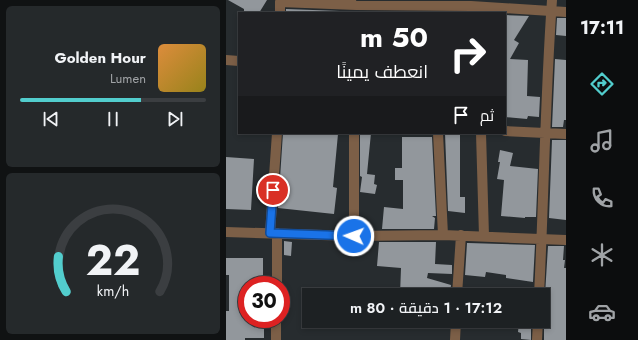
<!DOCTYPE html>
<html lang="ar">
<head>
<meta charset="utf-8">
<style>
  :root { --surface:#1d2123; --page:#25292b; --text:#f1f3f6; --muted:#a0a3a6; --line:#3b3e41; --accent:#52cdcd }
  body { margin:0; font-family:Jost,Cairo,sans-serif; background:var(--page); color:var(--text); direction:rtl; height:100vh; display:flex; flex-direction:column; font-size:15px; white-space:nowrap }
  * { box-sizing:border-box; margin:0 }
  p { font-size:13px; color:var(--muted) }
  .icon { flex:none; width:22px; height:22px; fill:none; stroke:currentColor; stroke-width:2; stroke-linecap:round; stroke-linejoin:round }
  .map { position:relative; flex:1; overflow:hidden; direction:ltr }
  .sheet { display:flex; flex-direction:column; gap:6px; padding:6px; background:#101213; width:226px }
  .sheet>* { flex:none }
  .hud { position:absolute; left:12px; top:12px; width:268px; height:122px; border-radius:0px; box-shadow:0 2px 6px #0003,0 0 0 1px var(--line); direction:rtl; background:#202124; color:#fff; overflow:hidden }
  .speed { position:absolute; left:12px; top:276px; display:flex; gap:8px; font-size:20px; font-weight:700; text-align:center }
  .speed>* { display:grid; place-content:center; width:52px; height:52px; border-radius:50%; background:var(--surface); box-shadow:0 2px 6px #0003,0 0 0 1px var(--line); line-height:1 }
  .speed .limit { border:6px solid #d22; background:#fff; color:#111 }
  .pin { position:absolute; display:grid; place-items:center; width:34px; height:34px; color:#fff; margin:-17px; border:2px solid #fff; border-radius:50%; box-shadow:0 1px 4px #0007 }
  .me { position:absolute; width:44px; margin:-22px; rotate:272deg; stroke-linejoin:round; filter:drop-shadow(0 0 3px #0008) }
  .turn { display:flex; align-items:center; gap:14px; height:84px; padding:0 12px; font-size:18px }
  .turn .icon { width:52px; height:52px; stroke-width:2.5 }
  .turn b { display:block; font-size:28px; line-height:34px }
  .then { display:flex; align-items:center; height:38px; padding:0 12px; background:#0003; gap:8px; font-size:15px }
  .sheet .widget { flex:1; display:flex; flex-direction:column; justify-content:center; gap:6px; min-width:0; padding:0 14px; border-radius:6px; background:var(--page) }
  .sheet .dial { align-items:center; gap:0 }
  .dial svg { height:104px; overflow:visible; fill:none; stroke:var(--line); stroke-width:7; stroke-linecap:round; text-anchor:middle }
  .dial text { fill:var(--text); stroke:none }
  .song { display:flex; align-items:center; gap:12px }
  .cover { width:48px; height:48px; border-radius:6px; background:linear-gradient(135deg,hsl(30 70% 55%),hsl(50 70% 35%)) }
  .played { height:4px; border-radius:2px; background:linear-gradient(90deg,var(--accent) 65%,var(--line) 65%) }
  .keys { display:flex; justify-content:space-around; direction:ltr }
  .trip { position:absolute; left:76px; top:288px; width:248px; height:40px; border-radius:0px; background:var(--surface); box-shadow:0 2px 6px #0003,0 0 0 1px var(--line); font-weight:600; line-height:40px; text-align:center; direction:rtl }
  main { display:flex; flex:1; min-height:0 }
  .tabs { display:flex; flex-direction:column; width:72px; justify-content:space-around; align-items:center; background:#0c0d0e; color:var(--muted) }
  .tabs .icon { width:28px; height:28px }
  .tabs .current { color:var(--accent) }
  .tabs b { font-size:18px; color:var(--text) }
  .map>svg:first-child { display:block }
</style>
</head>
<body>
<main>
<nav class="tabs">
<b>17:11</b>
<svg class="icon current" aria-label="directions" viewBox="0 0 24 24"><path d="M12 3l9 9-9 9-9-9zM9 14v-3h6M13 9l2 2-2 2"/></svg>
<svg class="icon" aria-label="music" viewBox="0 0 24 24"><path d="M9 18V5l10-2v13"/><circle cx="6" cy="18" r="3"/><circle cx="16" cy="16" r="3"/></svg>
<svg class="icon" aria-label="phone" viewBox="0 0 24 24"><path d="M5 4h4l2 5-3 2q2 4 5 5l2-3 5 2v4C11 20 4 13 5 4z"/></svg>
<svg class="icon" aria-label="climate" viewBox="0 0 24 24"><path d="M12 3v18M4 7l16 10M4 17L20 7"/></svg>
<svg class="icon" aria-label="car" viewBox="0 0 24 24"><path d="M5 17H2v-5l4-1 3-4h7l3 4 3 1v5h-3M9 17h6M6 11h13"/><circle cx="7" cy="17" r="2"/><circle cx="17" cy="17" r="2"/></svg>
</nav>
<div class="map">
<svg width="340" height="340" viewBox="0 0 340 340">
  <rect width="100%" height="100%" fill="#272c2f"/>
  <path fill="#92979c" d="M 2,0 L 41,0 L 33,13 L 18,13 L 18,9 Z
    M 60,9 L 141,12 L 141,13 L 60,13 Z
    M 279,15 L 303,16 L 288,40 L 293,43 L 284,59 L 302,60 L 301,96 L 314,97 L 313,117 L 302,116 L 301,119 L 279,117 Z
    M 331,18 L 340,18 L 340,36 L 330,35 Z
    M 329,59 L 340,60 L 340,120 L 338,120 L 337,127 L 326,127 Z
    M 57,133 L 112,134 L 107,187 L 111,188 L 108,214 L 52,208 Z
    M 134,133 L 145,133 L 141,174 L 149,175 L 148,184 L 151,185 L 149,194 L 134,192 L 136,177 L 134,176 Z
    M 219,133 L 234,133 L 234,197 L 239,197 L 239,213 L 222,211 Z
    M 176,137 L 206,137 L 210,216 L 206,216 L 209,218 L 208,229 L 156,229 L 158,207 L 177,209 L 177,180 L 169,180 L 169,168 L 176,168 Z
    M 326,140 L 340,140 L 340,220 L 323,218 Z
    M 274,150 L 287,153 L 284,166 L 312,169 L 310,217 L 299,217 L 299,218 L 275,216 L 278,180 L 271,179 L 274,162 L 272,162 Z
    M 0,157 L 28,159 L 25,210 L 0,209 Z
    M 58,241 L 66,242 L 65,256 L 58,255 Z
    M 153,242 L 210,242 L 209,264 L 226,265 L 226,274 L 202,273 L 201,278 L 225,285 L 224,295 L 209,290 L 208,295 L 174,295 L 175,268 L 151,266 Z
    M 241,243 L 242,243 L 309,245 L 307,282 L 280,278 L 280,275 L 260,272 L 259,277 L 239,275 Z
    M 322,246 L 338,246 L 337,260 L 339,260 L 338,268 L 340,268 L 340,340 L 318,340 L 318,321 L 317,317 L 317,300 L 319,295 Z
    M 0,258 L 37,258 L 37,285 L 21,285 L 21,319 L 38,319 L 38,338 L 19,338 L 19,340 L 0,340 L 0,311 L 3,311 L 3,275 L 0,275 Z
    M 293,321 L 305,323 L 305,340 L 295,339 L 295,333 L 292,332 Z"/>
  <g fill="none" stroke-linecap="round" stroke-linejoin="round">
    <path stroke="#7c5f47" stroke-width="10" d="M 54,13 L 54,2 L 130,5 L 245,6 L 340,12
      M 0,60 L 13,61
      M 279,131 L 340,134
      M 212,133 L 217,235
      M 255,133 L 258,236
      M 0,232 L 128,236 L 217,235 L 340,240
      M 44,233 L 51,133
      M 128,236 L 128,133
      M 51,285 L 51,233
      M 231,295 L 235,235
      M 313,295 C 318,197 319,98 326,0
      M 50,340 L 50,319
      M 229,340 L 230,321
      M 311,340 L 312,321"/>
  </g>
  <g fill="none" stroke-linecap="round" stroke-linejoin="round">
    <defs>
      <path id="route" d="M 47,190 L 44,233 L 128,236"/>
    </defs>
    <use href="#route" stroke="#114b97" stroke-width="10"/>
    <use href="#route" stroke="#1a73e8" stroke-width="7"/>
  </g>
</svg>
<div class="speed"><div class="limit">30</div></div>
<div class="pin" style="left:47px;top:190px;background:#d93025"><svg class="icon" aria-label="arrive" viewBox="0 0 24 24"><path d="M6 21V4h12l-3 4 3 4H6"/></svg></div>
<svg class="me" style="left:128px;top:236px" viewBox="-20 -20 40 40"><circle r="17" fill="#1a73e8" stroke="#fff" stroke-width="3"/><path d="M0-11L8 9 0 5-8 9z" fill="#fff"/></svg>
<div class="trip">17:12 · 1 دقيقة · 80 m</div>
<div class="hud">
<div class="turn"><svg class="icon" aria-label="right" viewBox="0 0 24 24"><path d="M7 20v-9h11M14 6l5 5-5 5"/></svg><div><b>50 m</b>انعطف يمينًا</div></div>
<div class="then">ثم<svg class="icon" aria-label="arrive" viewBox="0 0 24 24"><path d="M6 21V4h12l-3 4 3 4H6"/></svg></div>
</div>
</div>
<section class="sheet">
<div class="widget">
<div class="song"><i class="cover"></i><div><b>Golden Hour</b><p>Lumen</p></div></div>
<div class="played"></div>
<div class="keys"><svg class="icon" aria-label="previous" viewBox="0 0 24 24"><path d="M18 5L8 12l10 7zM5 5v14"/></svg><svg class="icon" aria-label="pause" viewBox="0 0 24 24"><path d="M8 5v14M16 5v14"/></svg><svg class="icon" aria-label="next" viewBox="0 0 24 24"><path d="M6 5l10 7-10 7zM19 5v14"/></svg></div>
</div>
<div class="widget dial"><svg viewBox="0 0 100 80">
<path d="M14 69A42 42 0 1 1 86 69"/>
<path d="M14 69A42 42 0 0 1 8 42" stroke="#52cdcd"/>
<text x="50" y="56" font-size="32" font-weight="700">22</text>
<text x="50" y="72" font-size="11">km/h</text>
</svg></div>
</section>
</main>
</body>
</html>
